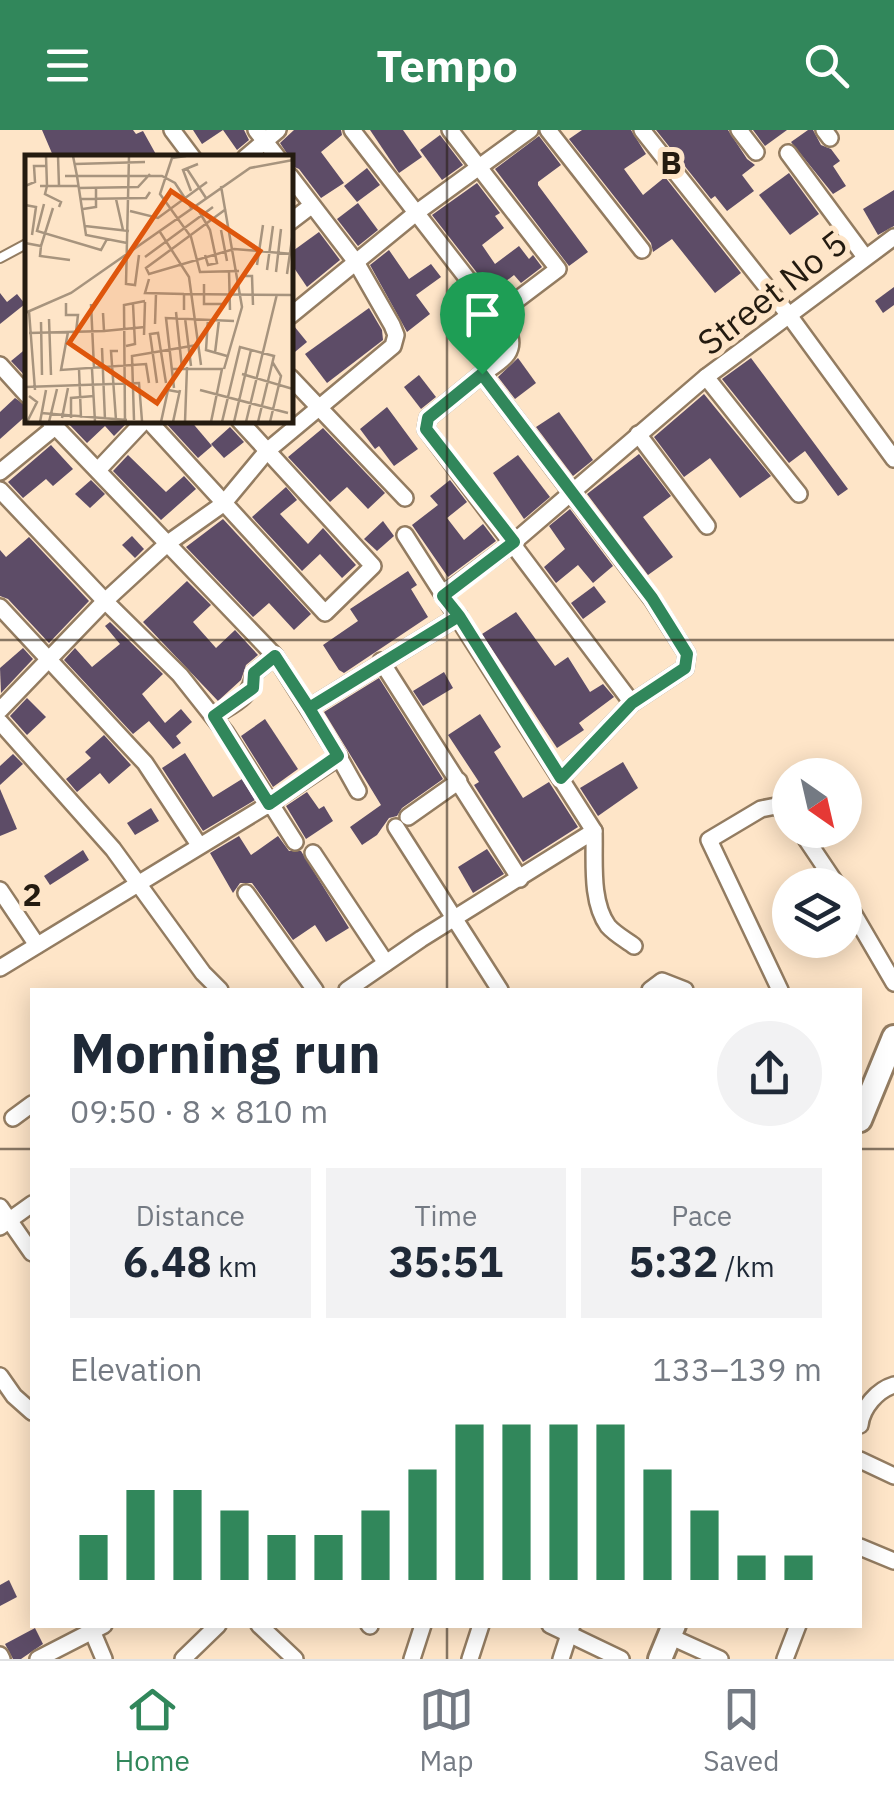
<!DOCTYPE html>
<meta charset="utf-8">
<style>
:root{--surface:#fff;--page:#f2f2f3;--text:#1f2937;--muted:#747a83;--line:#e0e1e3;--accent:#31875b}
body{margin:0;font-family:"IBM Plex Sans",sans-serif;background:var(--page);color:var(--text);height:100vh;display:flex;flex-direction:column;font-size:38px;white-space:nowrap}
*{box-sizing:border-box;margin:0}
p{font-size:32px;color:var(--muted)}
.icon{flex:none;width:55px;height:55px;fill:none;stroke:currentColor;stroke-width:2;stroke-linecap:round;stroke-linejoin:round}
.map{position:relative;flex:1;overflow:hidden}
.sheet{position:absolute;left:30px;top:858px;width:832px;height:640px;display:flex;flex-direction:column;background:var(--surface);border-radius:0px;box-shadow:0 5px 25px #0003}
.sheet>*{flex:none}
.needle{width:65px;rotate:146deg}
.tools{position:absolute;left:772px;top:628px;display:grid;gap:20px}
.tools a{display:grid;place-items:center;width:90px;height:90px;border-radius:50%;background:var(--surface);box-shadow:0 5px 25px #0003;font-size:50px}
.pin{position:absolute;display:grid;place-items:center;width:85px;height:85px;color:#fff;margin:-102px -42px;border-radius:50% 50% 50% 0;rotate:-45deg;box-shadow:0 0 10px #0007}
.pin .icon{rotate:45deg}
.round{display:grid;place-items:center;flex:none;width:105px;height:105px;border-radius:52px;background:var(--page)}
.head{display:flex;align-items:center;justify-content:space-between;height:170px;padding:0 40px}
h1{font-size:55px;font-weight:800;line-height:75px}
.figures{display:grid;grid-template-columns:repeat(3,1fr);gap:15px;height:170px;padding:10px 40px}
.figures div{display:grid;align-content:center;border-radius:0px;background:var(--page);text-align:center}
.figures b{font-size:42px;font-weight:800}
.figures small{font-size:28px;font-weight:400}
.figures p{font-size:28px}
.chart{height:280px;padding:20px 40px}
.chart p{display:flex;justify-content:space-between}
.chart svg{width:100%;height:180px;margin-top:10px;stroke:var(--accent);stroke-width:6}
header{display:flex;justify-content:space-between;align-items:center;height:130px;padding:0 40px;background:var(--accent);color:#fff;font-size:45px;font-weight:800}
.tab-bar{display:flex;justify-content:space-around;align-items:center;height:140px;border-top:2px solid var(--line);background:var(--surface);font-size:28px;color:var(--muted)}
.tab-bar a{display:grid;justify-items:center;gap:5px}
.tab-bar .selected{color:var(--accent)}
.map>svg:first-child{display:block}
.building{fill:#5d4c67}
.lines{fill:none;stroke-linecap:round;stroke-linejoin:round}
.lane-casing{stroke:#937c61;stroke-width:12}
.street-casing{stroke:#937c61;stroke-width:20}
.secondary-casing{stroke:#937c61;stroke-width:28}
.lane{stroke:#fff;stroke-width:8}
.street{stroke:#fff;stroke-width:15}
.secondary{stroke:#fff;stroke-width:22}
.route-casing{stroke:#fff;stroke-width:20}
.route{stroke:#31875b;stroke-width:12}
.grid{fill:none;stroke:#241b10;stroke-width:2.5;stroke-opacity:0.55}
.labels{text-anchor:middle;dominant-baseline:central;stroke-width:10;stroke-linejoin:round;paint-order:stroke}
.street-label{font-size:35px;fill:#241b10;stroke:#fee5c8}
.inset-road{fill:none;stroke:#a7947e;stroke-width:2.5}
.view{fill:#de560c;fill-opacity:0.15;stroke:#de560c;stroke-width:5}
.inset-edge{fill:none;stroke:#241b10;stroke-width:5}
.grid-label{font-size:32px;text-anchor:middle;font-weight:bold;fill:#241b10;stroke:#fee5c8;stroke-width:10;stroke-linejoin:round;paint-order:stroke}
</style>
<header><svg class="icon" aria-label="menu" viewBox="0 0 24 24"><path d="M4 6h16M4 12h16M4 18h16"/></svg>Tempo<svg class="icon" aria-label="search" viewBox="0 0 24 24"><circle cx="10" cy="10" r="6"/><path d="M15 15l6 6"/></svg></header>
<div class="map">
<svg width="894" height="1529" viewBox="0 0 894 1529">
<rect width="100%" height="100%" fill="#fee5c8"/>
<g class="building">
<polygon points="42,0 133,0 136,4 143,1 158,28 54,28"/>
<polygon points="193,0 244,0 249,10 237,20 223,0 202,14"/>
<polygon points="294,0 341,0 342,5 321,22 344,53 321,68 299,39 290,35 290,28 280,13"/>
<polygon points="370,0 403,0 422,27 399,43"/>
<polygon points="582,0 631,0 646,24 624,39 643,65 665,47 741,143 715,163 672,109 653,122 651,113 569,9"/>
<polygon points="656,0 728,0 747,29 755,35 742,45 754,61 727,81 715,66 711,69"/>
<polygon points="753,0 787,0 765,16"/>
<polygon points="808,0 813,0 821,15 831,19 840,31 833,36 846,56 833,64 791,12"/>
<polygon points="440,5 463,35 442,50 420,20"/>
<polygon points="539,6 561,35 538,52 538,55 588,122 569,136 495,39"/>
<polygon points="367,38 380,55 357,72 344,56"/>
<polygon points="789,43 819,84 790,105 759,65"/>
<polygon points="477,53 500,83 495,86 504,98 482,115 495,134 519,116 529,129 533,125 542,137 521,153 514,145 492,162 432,85"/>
<polygon points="894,60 894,96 878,105 863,79"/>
<polygon points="358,73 378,100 358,116 337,89"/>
<polygon points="319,102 340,130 307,157 290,132 290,123"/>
<polygon points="389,120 409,149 431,134 441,147 416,165 430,184 407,202 370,135"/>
<polygon points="894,157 894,175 883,183 875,171"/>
<polygon points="0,163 7,172 17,164 25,174 0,194"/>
<polygon points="369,178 382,200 383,210 327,253 305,224"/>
<polygon points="294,196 307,212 290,226 290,197"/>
<polygon points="28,217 28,249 11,231"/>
<polygon points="518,228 536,253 515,269 498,247"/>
<polygon points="751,228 848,359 838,366 805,321 789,333 722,249"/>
<polygon points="419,245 436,267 421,279 404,257"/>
<polygon points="704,264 771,346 740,368 710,328 684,347 654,307"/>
<polygon points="15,268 28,277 28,284 0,309 0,282"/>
<polygon points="387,277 418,319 394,336 379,316 375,319 360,299"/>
<polygon points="559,282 593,330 573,346 536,297"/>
<polygon points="65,290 130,290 114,306 105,296 87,313"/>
<polygon points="163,290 190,290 212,316 198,328"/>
<polygon points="230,297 244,312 224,328 211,314"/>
<polygon points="323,298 385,363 368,379 347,357 330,372 288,327"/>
<polygon points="51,315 73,339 53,356 46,349 23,368 8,352"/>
<polygon points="639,324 671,366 643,387 673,427 648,445 587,364"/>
<polygon points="128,325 166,362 184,346 196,359 161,390 113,341"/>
<polygon points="518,325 550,367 524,389 493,343"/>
<polygon points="91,350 105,364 90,378 75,364"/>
<polygon points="450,350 467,372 447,388 464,410 483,394 496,411 448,447 412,395 438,375 430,366"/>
<polygon points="286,357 297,370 280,384 308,414 323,398 356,435 342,448 320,424 302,441 252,387"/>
<polygon points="570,379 613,436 593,453 578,435 556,453 544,437 565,419 549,396"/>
<polygon points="223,389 311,484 294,500 269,473 253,487 186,417"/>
<polygon points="383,391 394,406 377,421 364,409"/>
<polygon points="132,406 144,419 135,428 122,415"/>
<polygon points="29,407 89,471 49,513 8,469 0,466 0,420 6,427"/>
<polygon points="408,441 417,455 411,459 428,487 344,543 339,540 323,515 358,491 350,479"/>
<polygon points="187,451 211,475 193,492 216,518 235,500 258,525 246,535 241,550 218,571 143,492"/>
<polygon points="594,456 606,472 583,489 571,473"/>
<polygon points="516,482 555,536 568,527 590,562 603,554 614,567 579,593 584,600 557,618 482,504"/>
<polygon points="110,492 163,544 142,564 165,593 181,579 192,592 176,606 181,613 173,619 149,591 133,604 64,530 75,518 92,537 120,514 105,496"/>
<polygon points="23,518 33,529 1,563 0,538"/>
<polygon points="444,542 453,558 423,576 413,561"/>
<polygon points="379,548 443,649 402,678 397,686 389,688 377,705 362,715 350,697 381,675 324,582"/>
<polygon points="27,568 46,587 27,605 10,586"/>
<polygon points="480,584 501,617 494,622 523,668 549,652 578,697 523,732 474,655 479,652 448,605"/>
<polygon points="265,589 298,639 273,657 241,606"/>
<polygon points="104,605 131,635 109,654 100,643 77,662 66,649 91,628 85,622"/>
<polygon points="185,623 213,667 242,649 255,670 203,701 162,638"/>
<polygon points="13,624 23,634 0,655 0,636"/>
<polygon points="623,632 638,658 598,686 580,658"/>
<polygon points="0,659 17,699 0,706"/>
<polygon points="307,662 319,679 324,676 333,691 306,709 286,676"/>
<polygon points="151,678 159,691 135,705 127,693"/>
<polygon points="239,706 251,725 278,706 289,721 301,721 349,798 326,812 315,795 293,810 252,753 240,753 233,763 210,723"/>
<polygon points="487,719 504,744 473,763 458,737"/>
<polygon points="83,720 89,730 50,755 44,746"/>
<polygon points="9,1450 17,1467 0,1476 0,1455"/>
<polygon points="35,1498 43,1514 21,1529 13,1529 5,1514"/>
</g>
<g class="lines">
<defs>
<polyline id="lane" points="0,128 28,113"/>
<g id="street">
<polyline points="172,0 193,28"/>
<polyline points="256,0 278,28"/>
<path d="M352 0 508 201C518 224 499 232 482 244L652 469 687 524 685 538 632 573 561 648"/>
<polyline points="450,0 558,139 513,173"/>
<polyline points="548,0 642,120"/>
<polyline points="642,0 788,184 894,329"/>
<polyline points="739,0 756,22"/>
<polyline points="824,0 830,8"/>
<polyline points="788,23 865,127"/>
<polyline points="245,28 278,0"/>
<polyline points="290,92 311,76"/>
<polyline points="290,186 416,83 530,0"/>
<polyline points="0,235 28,266"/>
<polyline points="482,244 428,288 426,299 632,573"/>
<polyline points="290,247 405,368"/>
<polyline points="148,290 325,483 373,436 239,290"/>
<polyline points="638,304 707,396"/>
<polyline points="98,340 145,290"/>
<polyline points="0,342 55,297"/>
<polyline points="0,360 105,471 180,545 226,603 295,712"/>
<polyline points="799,364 706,247 894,107"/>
<polyline points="405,405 594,701"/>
<polyline points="443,465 514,412 706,247"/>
<polyline points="0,477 145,633 199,715"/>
<polyline points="381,531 520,749"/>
<polyline points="309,578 459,486"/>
<polyline points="0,580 105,471 168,413 223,374 267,321 393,216 396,205 392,195 356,132 290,46"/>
<path d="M214 586C235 573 251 568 254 543L275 526"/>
<polyline points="0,592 113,719 203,843 220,860"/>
<polyline points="339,627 358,661"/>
<polyline points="408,687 459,651"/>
<polyline points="396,697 500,860"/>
<polyline points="800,700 837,755"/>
<polyline points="313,723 386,833"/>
<polyline points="0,760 37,815"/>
<polyline points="246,763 315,860"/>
<polyline points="845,769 894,853"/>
<polyline points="0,838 269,674 339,627 275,526 49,290"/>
<path d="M347 860 421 809 594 701C595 730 590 771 608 796 615 804 626 810 634 816"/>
<polyline points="650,860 662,851 685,860"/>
<polyline points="780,860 709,710 761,679 776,676 790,686"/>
<polyline points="13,988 32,974"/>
<polyline points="0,1077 32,1123"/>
<polyline points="0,1097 32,1074"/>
<polyline points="0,1246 14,1266 32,1282"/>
<path d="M860 1295C862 1278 877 1260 894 1255"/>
<polyline points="860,1330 894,1346"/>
<polyline points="860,1417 894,1431"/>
<polyline points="259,1495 295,1529"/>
<polyline points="369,1495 370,1496"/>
<polyline points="550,1495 621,1529"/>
<polyline points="93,1503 104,1529"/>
<polyline points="669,1506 720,1529"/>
<polyline points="0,1525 2,1529"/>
<polyline points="38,1529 104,1495"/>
<polyline points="183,1529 218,1495"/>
<polyline points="412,1529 423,1495"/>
<polyline points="470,1529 481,1495"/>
<polyline points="561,1529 572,1495"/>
<polyline points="785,1529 798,1495"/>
</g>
<g id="secondary">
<polyline points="860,990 894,907"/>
<polyline points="660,1529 674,1495"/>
</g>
</defs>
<use href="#lane" class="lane-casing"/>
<use href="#street" class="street-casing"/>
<use href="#secondary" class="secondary-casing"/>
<use href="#lane" class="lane"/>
<use href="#street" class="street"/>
<use href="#secondary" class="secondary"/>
</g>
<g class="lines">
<defs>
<polyline id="route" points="482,244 428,288 426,299 514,412 443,466 459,486 309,578 338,626 269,674 214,586 253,558 254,543 275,526 309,578 459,486 561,648 632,573 685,538 687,524 652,468 482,244"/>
</defs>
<use href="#route" class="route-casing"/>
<use href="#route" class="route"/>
</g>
<path class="grid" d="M447 0V860M0 510H894M0 1019H32M860 1019H894M447 1495V1529"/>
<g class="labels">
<g class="street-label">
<text transform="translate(772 162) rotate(-38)">Street No 5</text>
</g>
</g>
<g transform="translate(25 25)">
<rect width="268" height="268" fill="#fee5c8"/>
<path class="inset-road" d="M21 1 22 31H54M33 1 34 31M48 1 52 21H137L150 28 167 54M104 1 101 129 110 130 114 100M161 1 147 3 135 39 166 82 175 117 214 116M50 9 120 7M162 14 181 43M40 21H52L61 80 102 88M0 31 10 27 9 11H22M15 31H22L20 39 36 47 34 52M196 31 217 152 199 214M54 33 113 32 125 19M166 36 158 15 173 9M55 44 121 43 125 37M91 44 98 75M19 49 12 76 76 95 82 84M0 50 11 52 7 80M171 51 185 75 192 108 183 110 180 100M58 54 71 52V33M201 54 121 113 124 119 209 94 268 99M105 56 133 63 182 27M60 71 104 76M196 75 202 106M135 77 164 122 176 210M0 88 16 91 28 53M16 91 15 101 45 105M120 102 188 52M232 110 238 70M242 115 248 71M204 116 205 155M251 117 256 74M262 119 268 77M216 121H227L228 150M124 124 120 138 159 139M179 129V149H197M41 148V160H53L51 177M66 149 69 213M159 155V139L268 140M4 156 10 235M151 157 157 213M0 158 46 138 225 13 268 5M160 163 166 211M24 164 26 220M183 164 181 195 202 201M16 167 17 220M130 169 131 139M79 176 120 172M43 177 36 215 121 209 124 228M4 178 79 176 78 158M119 180 120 147M101 191 110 189 108 149M77 193 80 265M190 198 194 165M54 214 56 263M67 214 70 267M147 214H197L186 267M217 219 268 234M132 228 125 179 133 178 141 228M0 232 114 228 117 266M149 233 141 163 209 166M175 235 263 258M16 258 102 265M37 263 43 233M46 263V243L69 241M91 265 86 196H93M109 265 107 201 172 190M2 267 12 247 4 241M15 267 21 235M24 267 32 234M100 267 99 150 120 146M136 267 143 235 154 237M148 267 155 235M160 267 162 212M197 267 215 192 249 201 233 267M209 267 226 195M221 267 252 139M245 267 256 221 248 208"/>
<path class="view" d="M146 36 235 96 132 248 44 188Z"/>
<rect width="268" height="268" class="inset-edge"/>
</g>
<g class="grid-label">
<text x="671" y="44">B</text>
<text x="32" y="776">2</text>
</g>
</svg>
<div class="tools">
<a><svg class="needle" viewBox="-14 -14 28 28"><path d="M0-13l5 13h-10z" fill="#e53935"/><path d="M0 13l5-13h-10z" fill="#747a83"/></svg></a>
<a><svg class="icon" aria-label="layers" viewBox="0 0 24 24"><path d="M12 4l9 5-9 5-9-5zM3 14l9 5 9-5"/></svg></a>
</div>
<div class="pin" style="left:482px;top:244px;background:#1e9e55"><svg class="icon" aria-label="arrive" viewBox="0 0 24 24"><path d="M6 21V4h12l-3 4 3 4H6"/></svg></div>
<section class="sheet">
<div class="head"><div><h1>Morning run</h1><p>09:50 · 8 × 810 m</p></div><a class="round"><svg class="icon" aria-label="share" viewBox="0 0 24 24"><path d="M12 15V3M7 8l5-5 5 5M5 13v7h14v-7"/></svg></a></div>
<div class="figures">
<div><p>Distance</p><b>6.48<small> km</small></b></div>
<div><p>Time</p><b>35:51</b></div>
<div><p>Pace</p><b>5:32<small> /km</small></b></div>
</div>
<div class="chart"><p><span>Elevation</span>133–139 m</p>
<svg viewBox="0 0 160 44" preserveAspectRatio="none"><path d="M5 44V33M15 44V22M25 44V22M35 44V27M45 44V33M55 44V33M65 44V27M75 44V17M85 44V6M95 44V6M105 44V6M115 44V6M125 44V17M135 44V27M145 44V38M155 44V38"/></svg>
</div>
</section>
</div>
<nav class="tab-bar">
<a class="selected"><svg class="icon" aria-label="home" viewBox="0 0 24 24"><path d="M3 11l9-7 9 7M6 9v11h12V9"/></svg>Home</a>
<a><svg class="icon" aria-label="map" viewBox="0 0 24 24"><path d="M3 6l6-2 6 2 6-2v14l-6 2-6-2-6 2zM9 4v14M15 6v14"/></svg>Map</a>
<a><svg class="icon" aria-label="saved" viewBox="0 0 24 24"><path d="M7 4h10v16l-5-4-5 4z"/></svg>Saved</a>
</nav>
